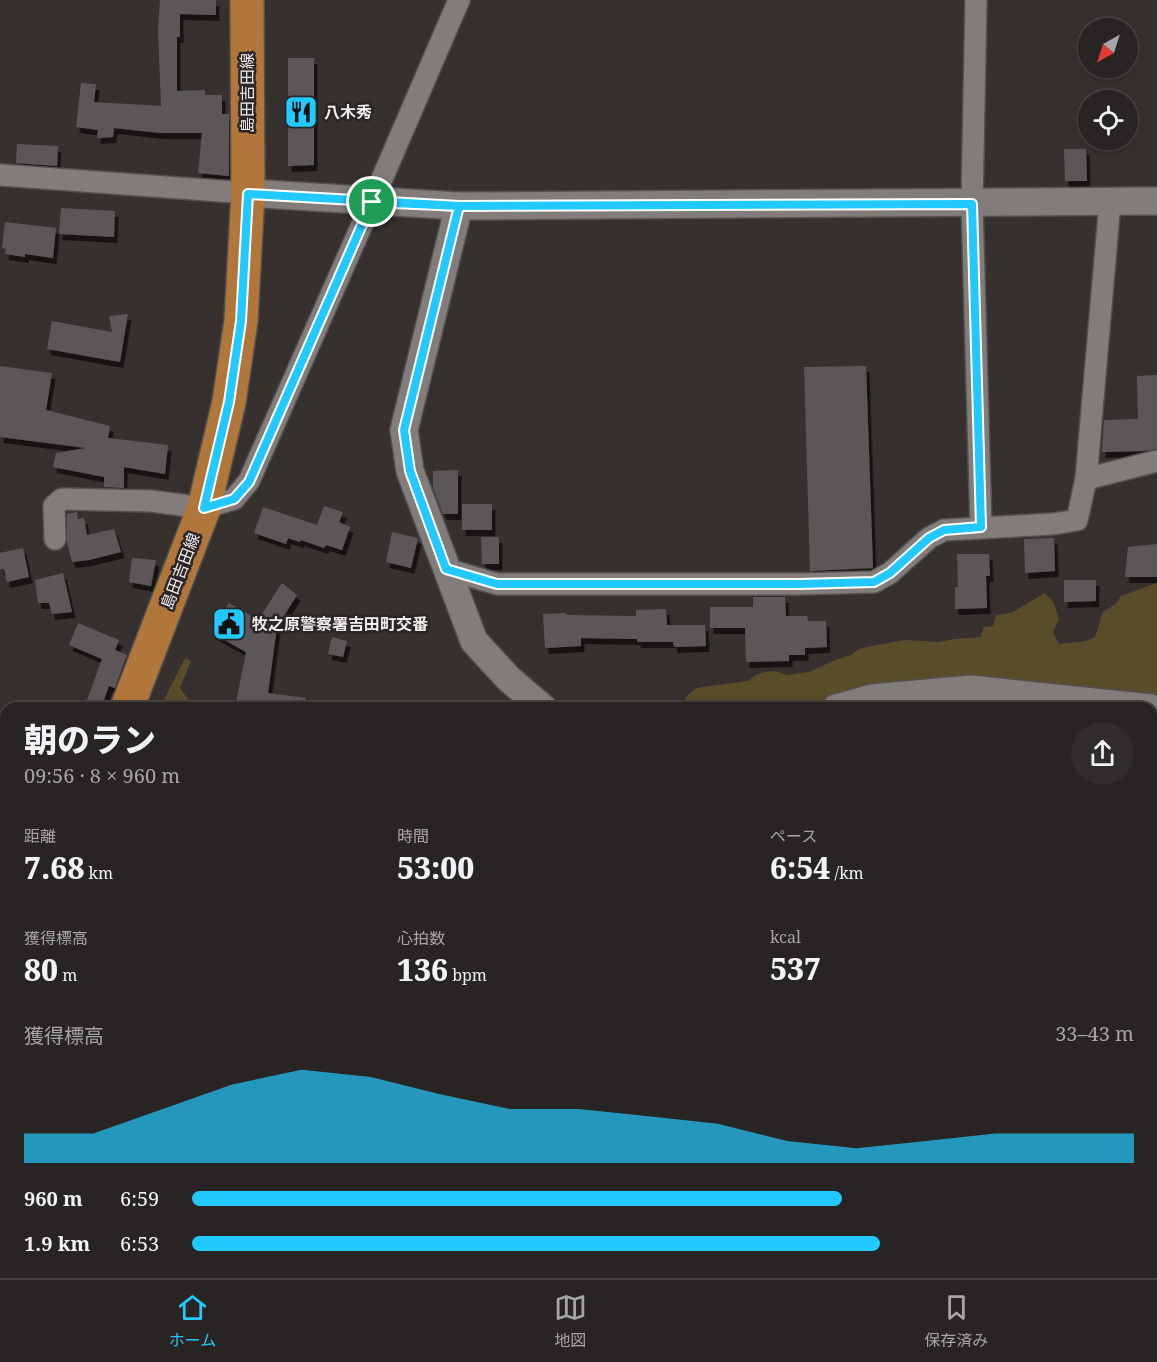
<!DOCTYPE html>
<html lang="ja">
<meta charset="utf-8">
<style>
:root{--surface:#282423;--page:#302c2b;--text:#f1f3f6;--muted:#a5a4a6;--line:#444141;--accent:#22c9fe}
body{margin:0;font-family:"Noto Serif","Noto Sans JP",serif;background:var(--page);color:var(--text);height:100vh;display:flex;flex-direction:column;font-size:22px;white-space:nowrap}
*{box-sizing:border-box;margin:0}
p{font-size:20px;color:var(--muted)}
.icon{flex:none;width:33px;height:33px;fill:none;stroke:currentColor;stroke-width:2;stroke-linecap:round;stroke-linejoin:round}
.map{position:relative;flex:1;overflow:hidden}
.sheet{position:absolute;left:0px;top:702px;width:1158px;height:576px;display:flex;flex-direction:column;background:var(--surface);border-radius:18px 18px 0 0;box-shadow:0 3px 9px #0003,0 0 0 2px var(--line)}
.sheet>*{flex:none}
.needle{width:39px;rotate:219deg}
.buttons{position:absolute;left:1078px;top:18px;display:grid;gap:12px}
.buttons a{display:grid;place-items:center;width:60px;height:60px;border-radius:50%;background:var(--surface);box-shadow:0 3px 9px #0003,0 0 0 2px var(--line);font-size:30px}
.pin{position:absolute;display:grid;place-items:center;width:51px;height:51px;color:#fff;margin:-26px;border:3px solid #fff;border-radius:50%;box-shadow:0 2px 6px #0007}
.round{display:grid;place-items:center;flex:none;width:63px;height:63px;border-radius:32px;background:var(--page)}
.overview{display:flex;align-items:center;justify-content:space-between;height:102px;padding:0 24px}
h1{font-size:33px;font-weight:800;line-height:45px}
.figures{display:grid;grid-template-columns:repeat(3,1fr);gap:9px;height:102px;padding:6px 24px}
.figures div{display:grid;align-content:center}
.figures b{font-size:30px;font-weight:800}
.figures small{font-size:16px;font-weight:400}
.figures p{font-size:16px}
.chart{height:168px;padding:12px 24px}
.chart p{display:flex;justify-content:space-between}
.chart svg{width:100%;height:108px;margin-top:6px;fill:var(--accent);opacity:.7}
ul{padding:0 24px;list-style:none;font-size:20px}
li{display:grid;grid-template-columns:96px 72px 1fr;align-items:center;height:45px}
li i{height:15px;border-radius:8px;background:var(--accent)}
.tabs{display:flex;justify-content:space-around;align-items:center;height:84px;border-top:2px solid var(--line);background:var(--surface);font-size:16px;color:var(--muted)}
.tabs a{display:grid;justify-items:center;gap:3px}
.tabs .selected{color:var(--accent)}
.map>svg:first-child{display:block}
.green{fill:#594d29}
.water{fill:#2a0e2f}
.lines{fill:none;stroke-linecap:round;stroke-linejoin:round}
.stream{stroke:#2a0e2f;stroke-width:6}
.building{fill:#5d5759;filter:url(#shadow)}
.minor-casing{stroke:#545050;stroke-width:24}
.tertiary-casing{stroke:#545050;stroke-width:30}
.primary-casing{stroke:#545050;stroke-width:36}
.minor{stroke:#827c7b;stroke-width:21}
.tertiary{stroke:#827c7b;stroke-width:27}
.primary{stroke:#b0763a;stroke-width:33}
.route-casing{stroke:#fff;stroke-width:12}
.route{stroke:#22c9fe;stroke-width:8}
.labels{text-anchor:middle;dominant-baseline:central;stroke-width:5;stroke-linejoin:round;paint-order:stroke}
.street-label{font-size:16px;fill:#f2eeee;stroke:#2b2626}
.poi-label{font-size:16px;font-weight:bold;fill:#f2eeee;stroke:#2b2626;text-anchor:start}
</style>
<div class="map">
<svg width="1157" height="1278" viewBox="0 0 1157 1278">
<defs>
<filter id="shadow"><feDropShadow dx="3.5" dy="6" stdDeviation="0" flood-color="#0009"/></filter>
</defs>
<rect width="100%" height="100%" fill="#36302f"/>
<g class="green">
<polygon points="1157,583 1157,700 1075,697 851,708 681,708 687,696 696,688 748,681 756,675 765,672 775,671 787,675 809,672 835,660 851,655 859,649 872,646 904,640 939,642 954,639 980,637 984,627 993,626 996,615 1011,613 1045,593 1054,603 1059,619 1053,632 1059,644 1086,641 1095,637 1103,612 1116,604 1121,596"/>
<polygon points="185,658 191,661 180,688 190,702 189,708 160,708"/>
<polygon points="1152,744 1157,744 1157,877 1152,875"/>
<polygon points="0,767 6,772 6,894 0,889"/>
<polygon points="1152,934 1157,936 1157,1278 976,1278 979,1272 1152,1272"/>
<polygon points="705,1272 805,1272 818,1278 713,1278"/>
</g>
<g class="water">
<polygon points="0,797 6,802 6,863 0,858"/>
<polygon points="333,1272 377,1272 379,1278 336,1278"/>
</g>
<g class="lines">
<polyline class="stream" points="692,1272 702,1278"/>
</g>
<g class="building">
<polygon points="160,0 216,0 216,15 180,14 180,37 177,37 177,91 205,90 205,95 222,95 222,114 229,114 229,176 198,173 202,133 160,133 114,128 113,137 97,138 98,130 76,127 81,83 96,84 94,102 161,106 158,31"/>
<polygon points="288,58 314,58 314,165 288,166"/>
<polygon points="17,144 58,146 57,166 16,163"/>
<polygon points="1064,149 1086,149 1087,181 1065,181"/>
<polygon points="61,208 115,211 114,237 59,234"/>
<polygon points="5,222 56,228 53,258 25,254 25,257 5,254 6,249 2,248"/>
<polygon points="128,314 120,362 47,349 52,321 112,332 109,316"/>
<polygon points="0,366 52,373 46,410 110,426 108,438 168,445 165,474 124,467 124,488 104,487 104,477 53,467 56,453 86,448 0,437"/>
<polygon points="866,366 873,568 810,571 804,367"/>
<polygon points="1157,375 1157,449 1144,451 1102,452 1104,420 1138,419 1137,376"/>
<polygon points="458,470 458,514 443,514 433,488 433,471"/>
<rect x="462" y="504" width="30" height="26"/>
<polygon points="324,506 343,512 339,522 350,527 342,550 326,545 324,548 301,540 300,542 288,538 286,544 254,533 263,507 317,525"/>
<polygon points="77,512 78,519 84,518 87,535 114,529 121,552 89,560 72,562 67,542 67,514"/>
<polygon points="392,532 418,538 411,568 386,562"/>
<polygon points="481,537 499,537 499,564 482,564"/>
<polygon points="1054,538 1055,571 1025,573 1024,539"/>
<polygon points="1157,544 1157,577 1125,577 1128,547"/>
<polygon points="23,548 29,577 7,582 4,569 0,569 0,553"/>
<polygon points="957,554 989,554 990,576 986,576 987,608 955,609 955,587 958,587"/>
<polygon points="132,558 156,560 151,586 129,582"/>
<polygon points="63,573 72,612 52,614 49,603 38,603 35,580"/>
<polygon points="1064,580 1096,580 1096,601 1064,602"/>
<polygon points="282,583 297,595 277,627 268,693 306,698 305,708 235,708 246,652 212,633 229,603 258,620"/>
<polygon points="753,597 785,597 786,616 807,616 808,621 826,621 827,647 805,648 805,655 789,655 789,661 746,662 745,628 710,628 710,607 753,607"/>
<polygon points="666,609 667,625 705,625 706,646 674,647 673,642 637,642 637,639 581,638 581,646 545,648 543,614 566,613 566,615 636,616 636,610"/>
<polygon points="78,623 119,640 115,650 127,655 115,688 109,686 101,708 84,708 102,659 69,645"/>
<polygon points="332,637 347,641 343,657 328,654"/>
</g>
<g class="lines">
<defs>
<g id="minor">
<polyline points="976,0 972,204 981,527"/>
<polyline points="0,175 248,193"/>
<polyline points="1086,479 1110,202"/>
<polyline points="55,539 54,506 62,499 151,501 204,508 234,499 249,481 372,202 459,0"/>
<polyline points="446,569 497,584 800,584 874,582 890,573 929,538 944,530 1053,524 1077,520 1086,479 1157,461"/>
<polyline points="0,752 6,757"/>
<polyline points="0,896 6,901"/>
<polyline points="259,1272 262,1278"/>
<polyline points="303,1272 306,1278"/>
<polyline points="418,1272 420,1278"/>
<polyline points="661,1272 671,1278"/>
<polyline points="98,1278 101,1272"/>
<polyline points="590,1278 590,1272"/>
</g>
<g id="tertiary">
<polyline points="248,193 459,206 1157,201"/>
<polyline points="459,206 404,430 410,471 474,641 509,679 543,708"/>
<polyline points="836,708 872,698 971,689 1151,708"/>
</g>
<g id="primary">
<polyline points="127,708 204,508 229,402 241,321 248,193 247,0"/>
<polyline points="0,1028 6,1013"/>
</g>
</defs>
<use href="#minor" class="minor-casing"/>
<use href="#tertiary" class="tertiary-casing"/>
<use href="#primary" class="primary-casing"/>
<use href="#minor" class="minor"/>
<use href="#tertiary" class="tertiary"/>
<use href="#primary" class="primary"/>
</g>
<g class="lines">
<defs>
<polyline id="route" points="372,202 249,482 234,499 204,508 229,402 241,321 248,194 459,206 404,430 410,471 446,569 497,584 800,584 874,582 890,573 929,538 944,530 981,527 972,204 459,206 372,202"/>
</defs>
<use href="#route" class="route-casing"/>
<use href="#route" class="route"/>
</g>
<defs>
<symbol id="restaurant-square" viewBox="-11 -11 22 22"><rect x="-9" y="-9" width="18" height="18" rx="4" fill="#22c9fe" stroke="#2b2626"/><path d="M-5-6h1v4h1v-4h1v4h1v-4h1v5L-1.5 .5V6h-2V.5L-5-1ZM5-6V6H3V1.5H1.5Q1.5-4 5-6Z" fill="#111"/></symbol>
<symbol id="civic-square" viewBox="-11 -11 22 22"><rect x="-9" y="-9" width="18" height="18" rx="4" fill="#22c9fe" stroke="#2b2626"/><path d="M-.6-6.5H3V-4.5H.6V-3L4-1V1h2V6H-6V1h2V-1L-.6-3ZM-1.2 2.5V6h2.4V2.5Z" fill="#111"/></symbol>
</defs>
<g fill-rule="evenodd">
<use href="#restaurant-square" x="282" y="93" width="38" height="38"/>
<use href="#civic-square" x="210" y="605" width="38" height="38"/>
</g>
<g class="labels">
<g class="street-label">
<text transform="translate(247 93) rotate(-90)">島田吉田線</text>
<text transform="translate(180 571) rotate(-69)">島田吉田線</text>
</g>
<g class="poi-label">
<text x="324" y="112">八木秀</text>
<text x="252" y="624">牧之原警察署吉田町交番</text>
</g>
</g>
</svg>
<div class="buttons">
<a><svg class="needle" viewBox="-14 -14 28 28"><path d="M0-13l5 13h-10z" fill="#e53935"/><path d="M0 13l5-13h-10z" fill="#a5a4a6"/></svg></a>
<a><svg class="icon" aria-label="locate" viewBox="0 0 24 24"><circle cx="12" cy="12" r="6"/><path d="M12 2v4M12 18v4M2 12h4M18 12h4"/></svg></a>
</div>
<div class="pin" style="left:372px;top:202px;background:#1e9e55"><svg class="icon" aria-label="arrive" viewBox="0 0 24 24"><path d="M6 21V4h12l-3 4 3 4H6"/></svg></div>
<section class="sheet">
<div class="overview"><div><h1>朝のラン</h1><p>09:56 · 8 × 960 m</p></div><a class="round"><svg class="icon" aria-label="share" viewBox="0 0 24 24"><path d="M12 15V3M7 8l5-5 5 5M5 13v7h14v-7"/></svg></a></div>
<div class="figures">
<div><p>距離</p><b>7.68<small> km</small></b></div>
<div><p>時間</p><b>53:00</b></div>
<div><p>ペース</p><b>6:54<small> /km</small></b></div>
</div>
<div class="figures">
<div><p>獲得標高</p><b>80<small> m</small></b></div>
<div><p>心拍数</p><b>136<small> bpm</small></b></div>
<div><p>kcal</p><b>537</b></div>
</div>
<div class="chart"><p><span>獲得標高</span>33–43 m</p>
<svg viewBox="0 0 160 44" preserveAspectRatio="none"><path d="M0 44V32L10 32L20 22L30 12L40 6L50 9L60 16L70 22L80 22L90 25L100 28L110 35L120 38L130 35L140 32L150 32L160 32V44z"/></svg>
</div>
<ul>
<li><b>960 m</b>6:59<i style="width:69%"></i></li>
<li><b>1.9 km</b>6:53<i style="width:73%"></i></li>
</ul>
</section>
</div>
<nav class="tabs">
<a class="selected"><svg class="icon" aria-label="home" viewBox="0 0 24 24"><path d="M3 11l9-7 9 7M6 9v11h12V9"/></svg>ホーム</a>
<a><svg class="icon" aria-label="map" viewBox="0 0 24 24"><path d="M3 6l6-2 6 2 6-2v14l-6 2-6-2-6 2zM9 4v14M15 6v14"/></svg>地図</a>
<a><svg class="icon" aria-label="saved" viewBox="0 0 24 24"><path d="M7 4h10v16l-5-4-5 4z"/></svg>保存済み</a>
</nav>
